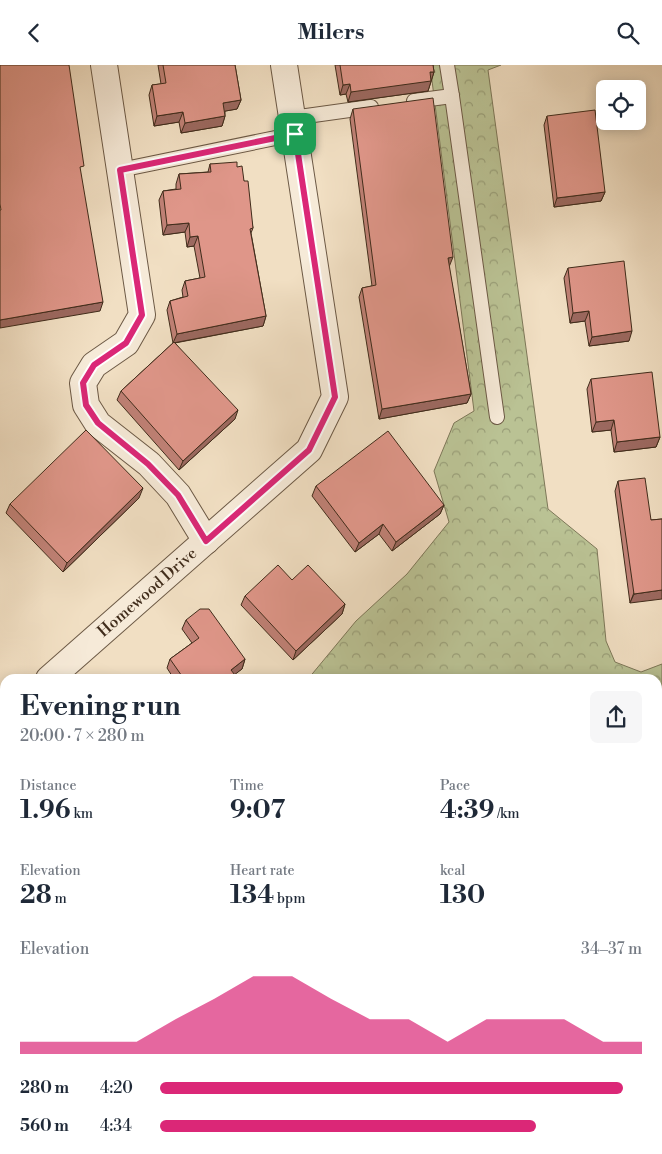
<!DOCTYPE html>
<meta charset="utf-8">
<style>
:root{--surface:#fff;--page:#f6f6f7;--text:#1f2937;--muted:#747a83;--accent:#db2777}
body{margin:0;font-family:"Libre Bodoni",serif;background:var(--page);color:var(--text);height:100vh;display:flex;flex-direction:column;font-size:19px;white-space:nowrap}
*{box-sizing:border-box;margin:0}
p{font-size:16px;color:var(--muted)}
.icon{flex:none;width:28px;height:28px;fill:none;stroke:currentColor;stroke-width:2;stroke-linecap:round;stroke-linejoin:round}
.map{position:relative;flex:1;overflow:hidden}
.side{position:absolute;left:0px;top:609px;width:662px;height:481px;display:flex;flex-direction:column;background:var(--surface);border-radius:15px 15px 0 0;box-shadow:0 2px 12px #0003}
.side>*{flex:none}
.fabs{position:absolute;left:596px;top:15px;display:grid;gap:10px}
.fabs a{display:grid;place-items:center;width:50px;height:50px;border-radius:8px;background:var(--surface);box-shadow:0 2px 12px #0003;font-size:25px}
.pin{position:absolute;display:grid;place-items:center;width:42px;height:42px;color:#fff;margin:-21px;border-radius:10px;box-shadow:0 2px 8px #0006}
.round{display:grid;place-items:center;flex:none;width:52px;height:52px;border-radius:8px;background:var(--page)}
.overview{display:flex;align-items:center;justify-content:space-between;height:85px;padding:0 20px}
h1{font-size:28px;font-weight:800;line-height:38px}
.stats{display:grid;grid-template-columns:repeat(3,1fr);gap:8px;height:85px;padding:5px 20px}
.stats div{display:grid;align-content:center}
.stats b{font-size:25px;font-weight:800}
.stats small{font-size:14px;font-weight:400}
.stats p{font-size:14px}
.chart{height:140px;padding:10px 20px}
.chart p{display:flex;justify-content:space-between}
.chart svg{width:100%;height:90px;margin-top:5px;fill:var(--accent);opacity:.7}
ul{padding:0 20px;list-style:none;font-size:16px}
li{display:grid;grid-template-columns:80px 60px 1fr;align-items:center;height:38px}
li i{height:12px;border-radius:6px;background:var(--accent)}
header{display:flex;justify-content:space-between;align-items:center;height:65px;padding:0 20px;background:var(--surface);font-size:22px;font-weight:800}
.map>svg:first-child{display:block}
.forest{fill:url(#forest-crowns);stroke:#7d7758}
.lines{fill:none;stroke-linecap:round;stroke-linejoin:round}
.stream{stroke:#778277;stroke-width:8}
.lane-casing{stroke:#6c5945;stroke-width:16}
.street-casing{stroke:#6c5945;stroke-width:28}
.secondary-casing{stroke:#402c1b;stroke-width:29}
.lane{stroke:#f6ead8;stroke-width:14}
.street{stroke:#f6ead8;stroke-width:26}
.secondary{stroke:#f6ead8;stroke-width:28}
.wall{fill:#c08176;stroke:#402c1b}
.shaded-wall{fill:#9c6960;stroke:#402c1b}
.building{fill:#df9689;stroke:#402c1b}
.route-casing{stroke:#fff;stroke-width:10}
.route{stroke:#db2777;stroke-width:6}
.labels{text-anchor:middle;dominant-baseline:central;stroke-width:4.5;stroke-linejoin:round;paint-order:stroke}
.street-label{font-size:16px;fill:#402c1b;stroke:#f6ead8}
</style>
<header><svg class="icon" aria-label="back" viewBox="0 0 24 24"><path d="M15 5l-7 7 7 7"/></svg>Milers<svg class="icon" aria-label="search" viewBox="0 0 24 24"><circle cx="10" cy="10" r="6"/><path d="M15 15l6 6"/></svg></header>
<div class="map">
<svg width="662" height="1089" viewBox="0 0 662 1089">
<defs>
<pattern id="forest-crowns" width="20" height="18" patternUnits="userSpaceOnUse" patternTransform="scale(1.25)"><rect width="20" height="18" fill="#bac294"/><path d="M2 6a3 3 0 1 1 6 0M12 15a3 3 0 1 1 6 0" fill="none" stroke="#999e78"/></pattern>
</defs>
<rect width="100%" height="100%" fill="#f1dfc3"/>
<filter id="stains"><feTurbulence type="fractalNoise" baseFrequency=".004" numOctaves="4"/><feColorMatrix values="0 0 0 0 .2 0 0 0 0 .09 0 0 0 0 .02 0 0 0 .5 -.17"/></filter>
<radialGradient id="worn" r=".72"><stop offset=".6" stop-color="#630" stop-opacity="0"/><stop offset="1" stop-color="#630" stop-opacity=".3"/></radialGradient>
<g class="forest">
<polygon points="430,0 501,0 488,5 548,444 597,484 606,576 615,597 641,607 662,599 662,762 658,762 658,614 308,614 356,556 407,509 449,457 434,406 454,358 474,346"/>
<polygon points="183,1085 219,1085 205,1089 184,1089"/>
<polygon points="222,1085 394,1085 395,1089 223,1089"/>
</g>
<g class="lines">
<polyline class="stream" points="658,742 662,741"/>
<defs>
<g id="lane">
<polyline points="452,31 497,352"/>
<polyline points="414,36 452,31 447,0"/>
<polyline points="292,53 371,42"/>
<polyline points="120,105 295,69"/>
</g>
<g id="street">
<polyline points="104,0 142,250 126,278 94,300 83,318 86,340 98,359 149,399 178,430 206,476"/>
<path id="s1" d="M49 614 309 385 335 332 284 0"/>
<polyline points="0,657 5,653"/>
<polyline points="0,991 5,990"/>
</g>
<g id="secondary">
<polyline points="0,717 5,749"/>
<polyline points="57,1085 57,1089"/>
</g>
</defs>
<use href="#lane" class="lane-casing"/>
<use href="#street" class="street-casing"/>
<use href="#secondary" class="secondary-casing"/>
<use href="#lane" class="lane"/>
<use href="#street" class="street"/>
<use href="#secondary" class="secondary"/>
</g>
<g class="wall">
<polygon points="158,0 235,0 241,35 237,44 225,46 225,51 222,61 181,68 179,57 154,61 149,30 152,20 161,19"/>
<polygon points="335,0 433,0 434,7 428,26 348,37 346,29 340,30"/>
<polygon points="353,44 449,202 471,329 467,338 379,354 359,232 362,223 372,221 350,54"/>
<polygon points="547,51 605,127 601,136 554,142 544,60"/>
<polygon points="210,99 237,102 244,116 253,163 251,168 266,251 263,261 175,278 235,354 179,405 117,335 121,326 173,278 167,245 170,236 183,232 182,225 185,216 200,213 194,181 187,182 185,167 163,170 159,135 163,126 176,124 176,119 179,109 208,107"/>
<polygon points="568,203 629,276 589,281 585,256 570,258 564,213"/>
<polygon points="591,314 660,372 656,382 614,387 611,365 592,367 587,324"/>
<polygon points="618,416 651,455 662,454 630,538 615,426"/>
<polygon points="316,421 444,440 440,449 392,486 379,469 355,487 312,431"/>
<polygon points="139,433 63,507 6,448 10,439"/>
<polygon points="292,515 345,539 342,549 293,595 241,540 245,531"/>
<polygon points="186,555 245,594 242,604 234,609 238,614 174,614 167,603 170,594 192,578 182,564"/>
<polygon points="661,770 662,770 662,812 658,780"/>
</g>
<g class="shaded-wall">
<polygon points="430,7 434,7 428,26 348,37 351,27"/>
<polygon points="350,19 346,29 340,30 343,20"/>
<polygon points="241,35 237,44 220,47 223,38"/>
<polygon points="183,47 179,57 154,61 157,51"/>
<polygon points="225,51 222,61 181,68 185,58"/>
<polygon points="605,127 601,136 554,142 557,133"/>
<polygon points="189,158 185,167 163,170 167,160"/>
<polygon points="198,171 194,181 187,182 190,172"/>
<polygon points="453,192 449,202 448,193"/>
<polygon points="103,237 100,246 0,263 0,255"/>
<polygon points="589,246 585,256 570,258 573,248"/>
<polygon points="266,251 263,261 173,278 177,269"/>
<polygon points="632,266 629,276 589,281 592,272"/>
<polygon points="471,329 467,338 379,354 382,344"/>
<polygon points="238,345 235,354 179,405 183,396"/>
<polygon points="614,355 611,365 592,367 596,357"/>
<polygon points="660,372 656,382 614,387 617,377"/>
<polygon points="143,423 139,433 63,507 67,498"/>
<polygon points="444,440 440,449 392,486 396,477"/>
<polygon points="383,459 379,469 355,487 359,478"/>
<polygon points="662,525 662,534 630,538 634,529"/>
<polygon points="345,539 342,549 293,595 296,586"/>
<polygon points="245,594 242,604 229,614 231,605"/>
</g>
<g class="building">
<polygon points="0,0 69,0 84,101 80,102 103,237 0,255 0,145 1,145 0,139"/>
<polygon points="163,0 235,0 241,35 223,38 225,51 185,58 183,47 157,51 152,20 166,18"/>
<polygon points="340,0 433,0 434,7 430,7 431,16 351,27 350,19 343,20"/>
<polygon points="433,33 453,192 448,193 471,329 382,344 362,223 376,220 353,44"/>
<polygon points="595,45 605,127 557,133 547,51"/>
<polygon points="237,97 237,102 242,101 244,116 248,116 253,163 250,164 266,251 177,269 170,236 188,231 185,216 205,212 198,171 190,172 189,158 167,160 163,126 181,124 179,109 211,107 210,99"/>
<polygon points="624,196 632,266 592,272 589,246 573,248 568,203"/>
<polygon points="174,277 238,345 183,396 121,326"/>
<polygon points="652,307 660,372 617,377 614,355 596,357 591,314"/>
<polygon points="86,365 143,423 67,498 10,439"/>
<polygon points="388,366 444,440 396,477 383,459 359,478 316,421"/>
<polygon points="645,413 651,455 662,454 662,525 634,529 618,416"/>
<polygon points="278,500 292,515 308,500 345,539 296,586 245,531"/>
<polygon points="200,544 209,544 245,594 231,605 238,614 184,614 170,594 199,573 186,555"/>
</g>
<g class="lines">
<defs>
<polygon id="route" points="295,69 335,332 309,385 206,476 178,430 148,399 98,358 86,340 83,318 94,300 126,278 142,250 120,105"/>
</defs>
<use href="#route" class="route-casing"/>
<use href="#route" class="route"/>
</g>
<g class="labels">
<g class="street-label">
<text stroke="none"><textPath href="#s1" startOffset="131">Homewood Drive</textPath></text>
</g>
</g>
<rect width="100%" height="100%" filter="url(#stains)"/>
<rect width="100%" height="100%" fill="url(#worn)"/>
</svg>
<div class="fabs">
<a><svg class="icon" aria-label="locate" viewBox="0 0 24 24"><circle cx="12" cy="12" r="6"/><path d="M12 2v4M12 18v4M2 12h4M18 12h4"/></svg></a>
</div>
<div class="pin" style="left:295px;top:69px;background:#1e9e55"><svg class="icon" aria-label="arrive" viewBox="0 0 24 24"><path d="M6 21V4h12l-3 4 3 4H6"/></svg></div>
<section class="side">
<div class="overview"><div><h1>Evening run</h1><p>20:00 · 7 × 280 m</p></div><a class="round"><svg class="icon" aria-label="share" viewBox="0 0 24 24"><path d="M12 15V3M7 8l5-5 5 5M5 13v7h14v-7"/></svg></a></div>
<div class="stats">
<div><p>Distance</p><b>1.96<small> km</small></b></div>
<div><p>Time</p><b>9:07</b></div>
<div><p>Pace</p><b>4:39<small> /km</small></b></div>
</div>
<div class="stats">
<div><p>Elevation</p><b>28<small> m</small></b></div>
<div><p>Heart rate</p><b>134<small> bpm</small></b></div>
<div><p>kcal</p><b>130</b></div>
</div>
<div class="chart"><p><span>Elevation</span>34–37 m</p>
<svg viewBox="0 0 160 44" preserveAspectRatio="none"><path d="M0 44V38L10 38L20 38L30 38L40 27L50 17L60 6L70 6L80 17L90 27L100 27L110 38L120 27L130 27L140 27L150 38L160 38V44z"/></svg>
</div>
<ul>
<li><b>280 m</b>4:20<i style="width:96%"></i></li>
<li><b>560 m</b>4:34<i style="width:78%"></i></li>
</ul>
</section>
</div>
